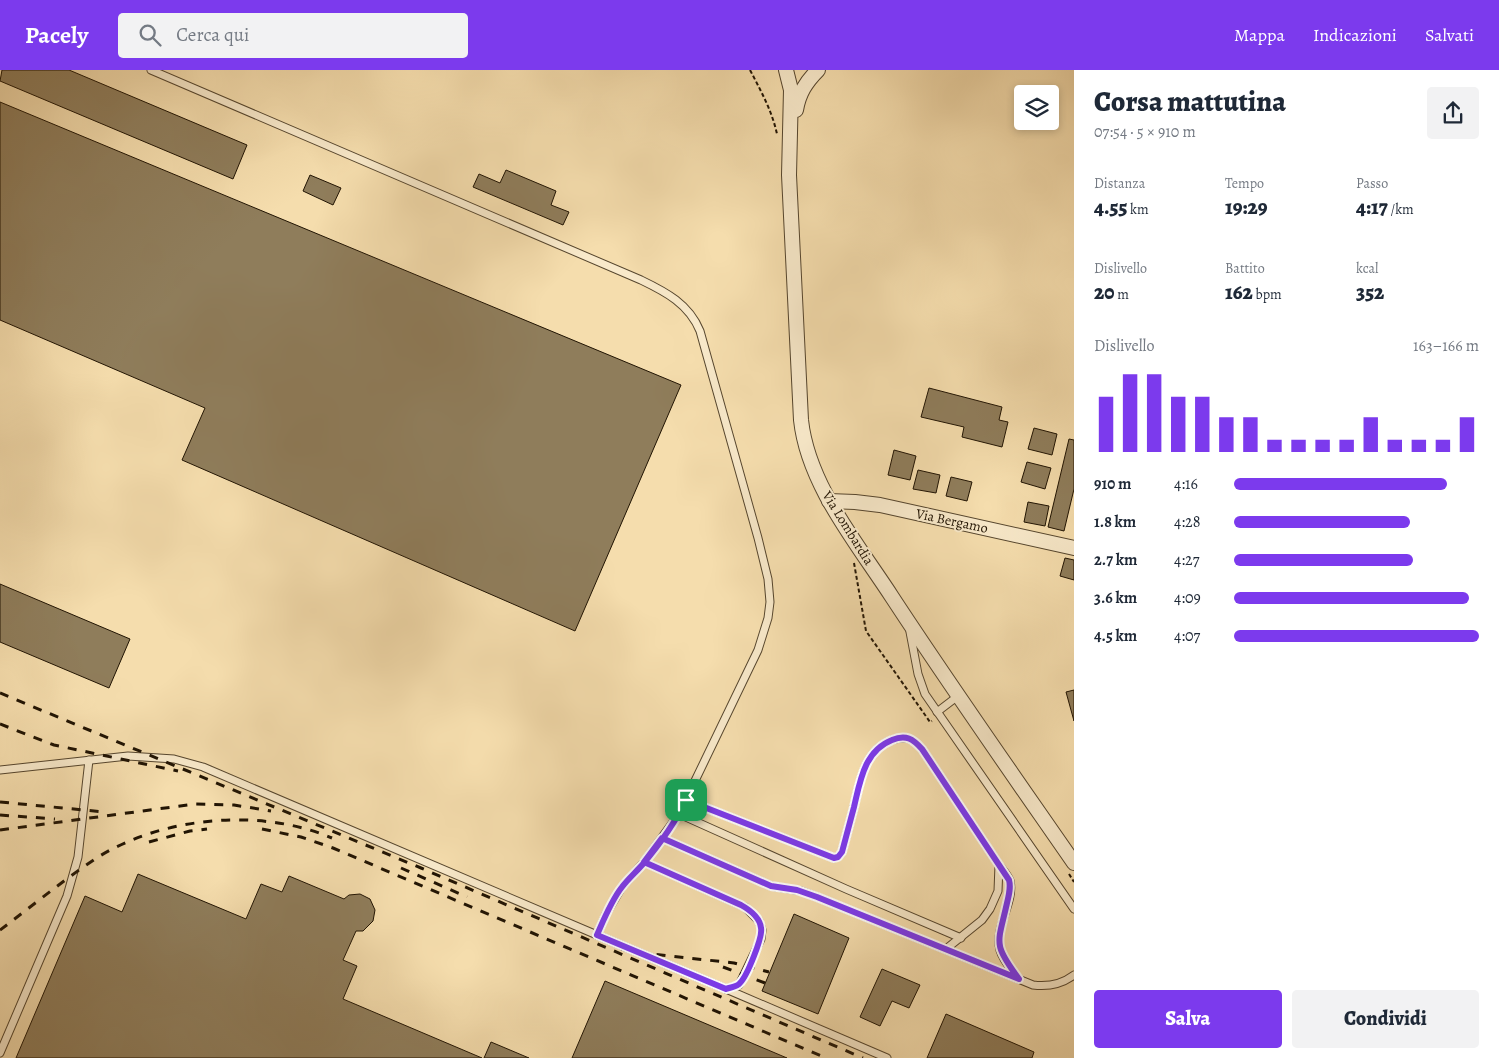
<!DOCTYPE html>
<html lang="it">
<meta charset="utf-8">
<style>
:root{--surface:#fff;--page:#f2f2f3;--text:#1f2937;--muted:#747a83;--accent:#7c3aed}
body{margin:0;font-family:Alegreya,serif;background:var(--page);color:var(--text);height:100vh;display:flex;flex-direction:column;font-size:19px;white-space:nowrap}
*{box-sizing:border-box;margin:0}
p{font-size:16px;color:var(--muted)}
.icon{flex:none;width:28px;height:28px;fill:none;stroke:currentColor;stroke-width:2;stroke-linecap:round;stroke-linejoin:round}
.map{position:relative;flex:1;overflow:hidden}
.details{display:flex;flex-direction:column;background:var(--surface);width:425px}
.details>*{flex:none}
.tools{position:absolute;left:1014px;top:15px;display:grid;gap:10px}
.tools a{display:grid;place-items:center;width:45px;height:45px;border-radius:5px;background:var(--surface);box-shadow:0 2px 8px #0003;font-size:25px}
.pin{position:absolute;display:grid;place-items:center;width:42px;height:42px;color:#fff;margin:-21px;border-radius:10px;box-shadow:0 2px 8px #0006}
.round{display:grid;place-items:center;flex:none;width:52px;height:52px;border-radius:5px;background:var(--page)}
.summary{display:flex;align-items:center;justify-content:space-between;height:85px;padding:0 20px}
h1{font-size:28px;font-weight:800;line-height:38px}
.metrics{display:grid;grid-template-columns:repeat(3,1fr);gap:8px;height:85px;padding:5px 20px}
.metrics div{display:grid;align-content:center}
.metrics b{font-size:21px;font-weight:800}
.metrics small{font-size:14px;font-weight:400}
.metrics p{font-size:14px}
.chart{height:140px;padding:10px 20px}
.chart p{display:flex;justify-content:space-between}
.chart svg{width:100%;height:90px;margin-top:5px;stroke:var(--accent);stroke-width:6}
.cta{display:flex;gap:10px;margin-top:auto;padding:10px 20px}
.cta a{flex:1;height:58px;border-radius:5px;background:var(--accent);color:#fff;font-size:20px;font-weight:800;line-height:58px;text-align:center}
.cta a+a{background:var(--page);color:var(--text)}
ul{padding:0 20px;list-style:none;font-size:16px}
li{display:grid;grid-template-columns:80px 60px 1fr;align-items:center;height:38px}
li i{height:12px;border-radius:6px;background:var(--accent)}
header{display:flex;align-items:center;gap:30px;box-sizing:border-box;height:70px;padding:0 25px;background:var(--accent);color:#fff}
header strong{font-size:24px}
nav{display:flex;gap:28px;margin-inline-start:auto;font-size:18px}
.search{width:350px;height:45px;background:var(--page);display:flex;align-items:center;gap:12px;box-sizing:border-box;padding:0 18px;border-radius:5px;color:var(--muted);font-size:19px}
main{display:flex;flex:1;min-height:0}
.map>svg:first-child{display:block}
.building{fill:#8f7d5b;stroke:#211403}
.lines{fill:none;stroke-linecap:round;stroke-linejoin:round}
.service-casing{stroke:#56462e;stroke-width:9}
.minor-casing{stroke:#56462e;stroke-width:16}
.path{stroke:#211403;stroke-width:2;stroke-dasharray:4 2.5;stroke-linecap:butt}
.service{stroke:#f8e9ca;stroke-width:7}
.minor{stroke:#f8e9ca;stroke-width:14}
.rail{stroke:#211403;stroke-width:3;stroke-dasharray:9 9;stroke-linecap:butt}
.route-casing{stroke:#fff;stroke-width:10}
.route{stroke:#7c3aed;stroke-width:6}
.labels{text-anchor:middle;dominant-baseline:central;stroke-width:4;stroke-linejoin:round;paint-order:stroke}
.street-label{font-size:14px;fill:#211403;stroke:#f8e9ca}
</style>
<header>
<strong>Pacely</strong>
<div class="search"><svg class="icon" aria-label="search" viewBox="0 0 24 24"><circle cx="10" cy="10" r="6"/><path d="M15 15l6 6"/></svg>Cerca qui</div>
<nav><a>Mappa</a><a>Indicazioni</a><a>Salvati</a></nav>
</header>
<main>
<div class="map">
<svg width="1074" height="988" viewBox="0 0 1074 988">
<rect width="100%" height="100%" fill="#f5ddad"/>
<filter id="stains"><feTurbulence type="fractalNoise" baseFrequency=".004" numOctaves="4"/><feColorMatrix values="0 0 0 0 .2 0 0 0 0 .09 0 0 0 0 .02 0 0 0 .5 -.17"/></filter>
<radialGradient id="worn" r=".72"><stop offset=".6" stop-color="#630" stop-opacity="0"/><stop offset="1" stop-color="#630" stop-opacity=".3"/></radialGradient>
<g class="building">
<polygon points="2,0 69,0 247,75 233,109 0,11"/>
<polygon points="0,32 681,315 575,561 182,390 205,338 0,250"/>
<polygon points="506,100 556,121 551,135 569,142 563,155 473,117 479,104 500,113"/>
<polygon points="310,105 341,118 333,135 303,121"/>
<polygon points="929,318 1002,337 999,350 1008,352 1002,377 962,367 964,357 921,347"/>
<polygon points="1034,358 1057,364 1052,385 1028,379"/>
<polygon points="1069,369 1074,370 1074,419 1064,461 1048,457"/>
<polygon points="894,380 916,386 910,410 888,405"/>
<polygon points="1027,392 1051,398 1045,419 1021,412"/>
<polygon points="918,400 940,405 936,423 913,419"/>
<polygon points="951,407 972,412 967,431 946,426"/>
<polygon points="1028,432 1049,436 1045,456 1024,452"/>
<polygon points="1065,488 1074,490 1074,510 1060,506"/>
<polygon points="0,514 130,569 109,618 0,572"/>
<polygon points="1074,620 1074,651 1066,622"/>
<polygon points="138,804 246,849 261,814 282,822 289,806 344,829 349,825 360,824 370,829 375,840 373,851 363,861 356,861 343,890 357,896 343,929 482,988 16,988 85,826 122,842"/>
<polygon points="794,844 849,868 818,944 762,921"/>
<polygon points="882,899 920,915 909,938 892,931 880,956 860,947"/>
<polygon points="605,911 787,988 572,988"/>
<polygon points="946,944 1034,982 1032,988 927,988"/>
<polygon points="491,972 529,988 484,988"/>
</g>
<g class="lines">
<defs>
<g id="service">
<path d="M151 0 641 210C666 222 689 234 700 261L758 468 768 509 770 532 768 548 758 580 679 744 644 792 622 817 606 844 597 865 726 919 739 915 761 869 762 860 759 851 745 837 644 792"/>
<polyline points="910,562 918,604 925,624 1074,839"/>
<polyline points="937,642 958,626"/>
<polyline points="0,700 128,686 174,689 203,697 597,865"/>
<path d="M686 730 834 788 838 787 842 782C846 767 850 752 854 737 860 712 864 680 892 670 906 665 913 669 922 679L999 795 998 821 990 839 982 850 946 879"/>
<polyline points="679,744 846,819 961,868"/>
<path d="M662 768 771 816 801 821 817 827 1033 915C1048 917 1062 914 1074 905"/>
<path d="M999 795C1003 800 1008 805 1010 811 1015 832 994 857 1000 880 1003 891 1012 900 1019 909"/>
<polyline points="726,919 887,988"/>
<polyline points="0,983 67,826 78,787 89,690"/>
</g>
<g id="minor">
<path d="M786 0 791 20 789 105 801 350C808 415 857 473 892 527 951 617 1013 705 1074 793"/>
<path d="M796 40C799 23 806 12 818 0"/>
<polyline points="829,431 855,432 880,435 1074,478"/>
</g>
</defs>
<use href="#service" class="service-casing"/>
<use href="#minor" class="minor-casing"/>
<g class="path">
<path d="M750 0C761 21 772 41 777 64"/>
<polyline points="854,493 866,561 930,652 932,651"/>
<polyline points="1069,804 1074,812"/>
</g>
<use href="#service" class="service"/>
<use href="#minor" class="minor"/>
<g class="rail">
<polyline points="0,623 421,798 863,988"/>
<polyline points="0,654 54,675 178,701"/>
<polyline points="0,732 105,742"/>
<polyline points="0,745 55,749"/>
<polyline points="262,759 301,767 333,778 826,988"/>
<polyline points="0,760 195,734 234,735 271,741"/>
<polyline points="149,772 190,761 207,759"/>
<polyline points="401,798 467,827"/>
<path d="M0 860C31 837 62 811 95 789 160 747 260 737 332 768"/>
<polyline points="621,879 634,882 734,893 769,902"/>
<polyline points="723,897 765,913"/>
</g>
</g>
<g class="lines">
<defs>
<path id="route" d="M686 730C675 753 659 775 643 794 636 802 628 809 622 817 611 831 604 849 597 865L726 919C731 917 737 917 740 913 747 906 763 867 761 858 760 848 750 840 741 835L644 792 662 768 771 816 797 820 817 827 1019 909C992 873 998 874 1007 833 1009 825 1011 817 1009 810L922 679C913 669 906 664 892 670 864 681 860 712 854 737 850 752 846 767 842 782L838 787 834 788 686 730"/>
</defs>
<use href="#route" class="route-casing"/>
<use href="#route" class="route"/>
</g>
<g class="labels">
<g class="street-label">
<text transform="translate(952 451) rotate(12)">Via Bergamo</text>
<text transform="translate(848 458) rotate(58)">Via Lombardia</text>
</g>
</g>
<rect width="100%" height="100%" filter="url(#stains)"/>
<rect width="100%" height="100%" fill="url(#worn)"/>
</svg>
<div class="tools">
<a><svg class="icon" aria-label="layers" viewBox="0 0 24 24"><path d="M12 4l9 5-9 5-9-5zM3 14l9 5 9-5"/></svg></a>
</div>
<div class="pin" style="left:686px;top:730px;background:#1e9e55"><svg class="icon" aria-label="arrive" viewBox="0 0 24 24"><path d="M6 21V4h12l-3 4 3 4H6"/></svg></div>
</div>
<section class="details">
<div class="summary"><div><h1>Corsa mattutina</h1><p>07:54 · 5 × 910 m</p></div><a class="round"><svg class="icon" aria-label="share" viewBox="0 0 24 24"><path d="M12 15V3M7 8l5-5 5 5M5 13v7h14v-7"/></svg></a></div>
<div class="metrics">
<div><p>Distanza</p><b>4.55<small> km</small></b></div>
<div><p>Tempo</p><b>19:29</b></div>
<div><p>Passo</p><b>4:17<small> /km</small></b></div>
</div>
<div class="metrics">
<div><p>Dislivello</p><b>20<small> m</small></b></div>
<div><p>Battito</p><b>162<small> bpm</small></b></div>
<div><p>kcal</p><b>352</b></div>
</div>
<div class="chart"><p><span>Dislivello</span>163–166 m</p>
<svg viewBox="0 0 160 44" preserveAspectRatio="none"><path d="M5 44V17M15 44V6M25 44V6M35 44V17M45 44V17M55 44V27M65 44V27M75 44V38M85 44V38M95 44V38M105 44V38M115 44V27M125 44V38M135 44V38M145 44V38M155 44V27"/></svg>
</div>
<ul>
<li><b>910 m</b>4:16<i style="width:87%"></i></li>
<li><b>1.8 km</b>4:28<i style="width:72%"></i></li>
<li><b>2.7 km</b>4:27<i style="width:73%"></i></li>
<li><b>3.6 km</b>4:09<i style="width:96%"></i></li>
<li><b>4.5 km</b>4:07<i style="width:100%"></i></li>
</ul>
<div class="cta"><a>Salva</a><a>Condividi</a></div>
</section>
</main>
